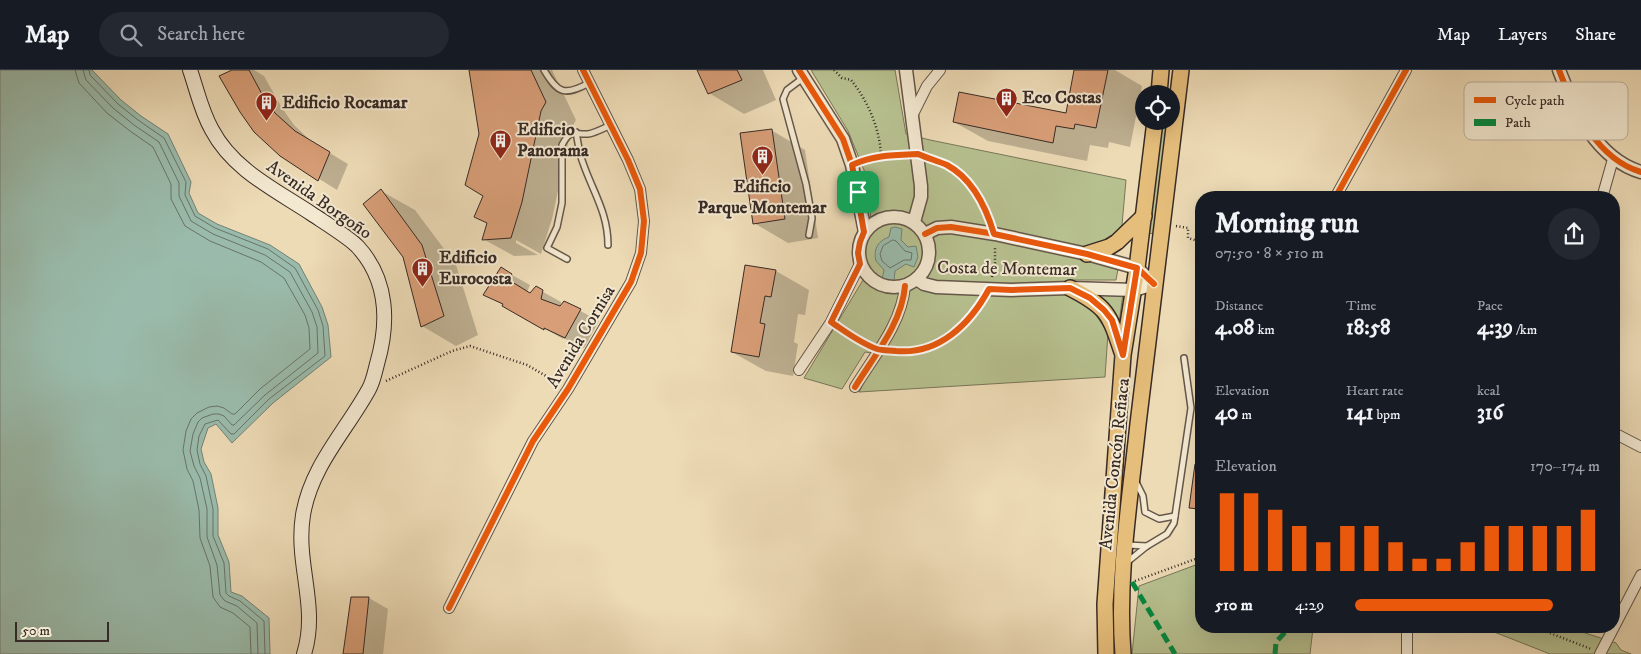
<!DOCTYPE html>
<meta charset="utf-8">
<style>
:root{--surface:#171b24;--page:#242831;--text:#f1f3f6;--muted:#9ea1a6;--line:#363941;--accent:#ea580c}
body{margin:0;font-family:"IM FELL DW Pica",serif;background:var(--page);color:var(--text);height:100vh;display:flex;flex-direction:column;font-size:19px;white-space:nowrap}
*{box-sizing:border-box;margin:0}
p{font-size:16px;color:var(--muted)}
.icon{flex:none;width:28px;height:28px;fill:none;stroke:currentColor;stroke-width:2;stroke-linecap:round;stroke-linejoin:round}
.map{position:relative;flex:1;overflow:hidden}
.sheet{position:absolute;left:1195px;top:121px;width:425px;height:442px;display:flex;flex-direction:column;background:var(--surface);border-radius:20px;box-shadow:0 5px 20px #0002}
.sheet>*{flex:none}
.tools{position:absolute;left:1135px;top:15px;display:grid;gap:10px}
.tools a{display:grid;place-items:center;width:45px;height:45px;border-radius:50%;background:var(--surface);box-shadow:0 5px 20px #0002;font-size:25px}
.scale{position:absolute;left:15px;bottom:12px;width:94px;box-sizing:border-box;padding-left:5px;border:2px solid #382b26;border-top:0;font-size:14px;line-height:18px;white-space:nowrap;color:#382b26;-webkit-text-stroke:4px #f3e8d0;paint-order:stroke}
.pin{position:absolute;display:grid;place-items:center;width:42px;height:42px;color:#fff;margin:-21px;border-radius:10px;box-shadow:0 2px 8px #0006}
.round{display:grid;place-items:center;flex:none;width:52px;height:52px;border-radius:26px;background:var(--page)}
.overview{display:flex;align-items:center;justify-content:space-between;height:85px;padding:0 20px}
h1{font-size:28px;font-weight:800;line-height:38px}
.metrics{display:grid;grid-template-columns:repeat(3,1fr);gap:8px;height:85px;padding:5px 20px}
.metrics div{display:grid;align-content:center}
.metrics b{font-size:21px;font-weight:800}
.metrics small{font-size:14px;font-weight:400}
.metrics p{font-size:14px}
.chart{height:140px;padding:10px 20px}
.chart p{display:flex;justify-content:space-between}
.chart svg{width:100%;height:90px;margin-top:5px;stroke:var(--accent);stroke-width:6}
ul{padding:0 20px;list-style:none;font-size:16px}
li{display:grid;grid-template-columns:80px 60px 1fr;align-items:center;height:38px}
li i{height:12px;border-radius:6px;background:var(--accent)}
header{display:flex;align-items:center;gap:30px;box-sizing:border-box;height:70px;padding:0 25px;background:var(--surface);border-bottom:1px solid var(--line)}
header strong{font-size:24px}
nav{display:flex;gap:28px;margin-inline-start:auto;font-size:18px}
.search{width:350px;height:45px;background:var(--page);display:flex;align-items:center;gap:12px;box-sizing:border-box;padding:0 18px;border-radius:28px;color:var(--muted);font-size:19px}
.map>svg:first-child{display:block}
.green{fill:#b7c08f;stroke:#78765a}
.water{fill:#9abbab;stroke:#738176}
.shadow{fill:#0003}
.lines{fill:none;stroke-linecap:round;stroke-linejoin:round}
.shore{stroke:#697368;stroke-width:1}
.building{fill:#d89e77;stroke:#382b26}
.service-casing{stroke:#65574a;stroke-width:8}
.minor-casing{stroke:#65574a;stroke-width:12}
.tertiary-casing{stroke:#65574a;stroke-width:15}
.secondary-casing{stroke:#382b26;stroke-width:16}
.primary-casing{stroke:#382b26;stroke-width:18}
.path{stroke:#382b26;stroke-width:2.5;stroke-dasharray:1 2.5;stroke-linecap:butt}
.service{stroke:#f3e8d0;stroke-width:5}
.minor{stroke:#f3e8d0;stroke-width:10}
.tertiary{stroke:#f3e8d0;stroke-width:12}
.secondary{stroke:#f3e8d0;stroke-width:14}
.primary{stroke:#e6be7b;stroke-width:15}
.quiet{stroke:#00873e;stroke-width:5;stroke-dasharray:10 5;stroke-linecap:butt}
.cycleway-casing{stroke:#f3e8d0;stroke-width:9}
.cycleway{stroke:#e8590c;stroke-width:6}
.route-casing{stroke:#fff;stroke-width:10}
.route{stroke:#ea580c;stroke-width:6}
.labels{text-anchor:middle;dominant-baseline:central;stroke-width:4;stroke-linejoin:round;paint-order:stroke}
.poi-label{font-size:18px;font-weight:bold;fill:#382b26;stroke:#f3e8d0;text-anchor:start}
.street-label{font-size:18px;fill:#382b26;stroke:#f3e8d0}
.key{fill:#f3e8d0;stroke:#bbaf9d;stroke-width:1}
.key-label{font-size:14px;fill:#382b26}
</style>
<header>
<strong>Map</strong>
<div class="search"><svg class="icon" aria-label="search" viewBox="0 0 24 24"><circle cx="10" cy="10" r="6"/><path d="M15 15l6 6"/></svg>Search here</div>
<nav><a>Map</a><a>Layers</a><a>Share</a></nav>
</header>
<div class="map">
<svg width="1641" height="584" viewBox="0 0 1641 584">
<rect width="100%" height="100%" fill="#eddbb6"/>
<filter id="stains"><feTurbulence type="fractalNoise" baseFrequency=".004" numOctaves="4"/><feColorMatrix values="0 0 0 0 .2 0 0 0 0 .09 0 0 0 0 .02 0 0 0 .5 -.17"/></filter>
<radialGradient id="worn" r=".72"><stop offset=".6" stop-color="#630" stop-opacity="0"/><stop offset="1" stop-color="#630" stop-opacity=".3"/></radialGradient>
<g class="green">
<polygon points="811,0 895,0 906,64 930,70 1126,110 1122,155 1090,191 1118,199 1116,210 1072,210 1108,263 1105,307 859,322 879,284 865,282 842,319 804,308 863,210 862,177 871,162 870,133 864,100 848,61"/>
<polygon points="1162,51 1168,51 1154,164 1148,163"/>
<polygon points="1095,223 1123,224 1119,253 1109,236"/>
<polygon points="1201,493 1201,558 1313,558 1310,584 1132,584 1139,516"/>
<polygon points="1484,558 1570,558 1616,573 1621,580 1631,584 1550,584"/>
</g>
<g class="water">
<polygon points="0,0 92,0 121,30 141,46 168,64 191,112 189,123 198,143 217,154 270,175 299,194 322,237 328,255 331,287 273,333 232,373 216,354 208,358 201,379 204,392 211,404 218,438 218,465 229,492 231,522 242,526 269,548 270,584 0,584"/>
<path d="M895 157 902 159 901 170 908 177 916 176 918 187 914 197 906 194 895 201 894 211 882 210 884 200 876 191C873 179 878 171 889 167L891 158Z"/>
</g>
<g class="shadow">
<polygon points="235,0 254,0 264,6 282,38 294,55 313,73 348,94 337,120 281,85"/>
<polygon points="470,0 552,0 576,50 571,59 552,149 541,184 516,170 516,173 538,185 514,186 483,169 488,153 480,64"/>
<polygon points="699,0 763,0 776,30 744,44 709,23"/>
<polygon points="1076,0 1115,0 1142,16 1130,77 1109,72 1108,78 1090,75 1087,91 988,71 954,52 1067,45"/>
<polygon points="771,60 805,80 818,168 788,173 754,153"/>
<polygon points="381,121 415,140 456,195 478,265 456,276 422,256 405,187"/>
<polygon points="501,199 530,215 527,222 531,224 536,218 561,232 560,238 564,232 599,251 584,278 563,268 563,269 484,224"/>
<polygon points="776,201 809,220 805,245 798,244 794,272 798,274 793,306 766,301 732,282"/>
<polygon points="1197,382 1201,383 1201,444 1191,437"/>
<polygon points="352,528 369,528 388,539 383,584 344,584"/>
</g>
<g class="lines">
<g class="shore">
<polyline points="75,0 79,13 107,43 130,61 153,77 171,114 171,129 185,156 210,171 261,192 284,208 305,245 309,258 310,279 260,319 235,344 232,344 224,338 217,336 209,337 197,343 191,349 186,361 183,380 187,399 193,411 199,440 200,468 210,496 213,527 220,537 233,543 250,557 251,584"/>
<polyline points="83,0 86,10 113,38 134,55 159,72 179,113 179,126 191,151 213,164 265,185 290,202 312,242 317,257 318,283 265,325 234,355 232,355 224,346 219,344 213,344 202,348 198,352 193,364 190,381 194,396 200,408 207,439 207,467 217,495 220,525 225,531 237,536 257,553 258,584"/>
<polyline points="89,0 90,5 118,34 138,50 164,68 186,112 185,125 195,146 215,158 268,179 295,198 318,240 323,256 325,286 269,329 234,364 231,364 218,350 205,354 199,366 197,380 200,394 206,406 213,439 213,466 224,493 226,523 229,526 240,531 264,551 265,584"/>
<polygon points="893,170 896,171 905,181 912,183 911,190 904,190 890,198 882,191 880,184 883,176"/>
</g>
</g>
<g class="building">
<polygon points="232,0 249,0 263,26 275,43 295,61 330,82 318,111 280,86 254,62 240,42 219,6"/>
<polygon points="469,0 531,0 546,32 541,41 522,132 511,168 482,170 487,153 474,147 483,126 465,115 479,64"/>
<polygon points="697,0 737,0 742,10 708,24"/>
<polygon points="1074,0 1108,0 1096,58 1075,54 1074,59 1056,56 1053,73 953,52 959,22 1066,43"/>
<polygon points="772,59 785,149 753,154 740,63"/>
<polygon points="381,119 422,175 444,246 421,257 403,187 363,134"/>
<polygon points="745,195 776,200 771,227 765,226 760,253 765,254 759,287 731,282"/>
<polygon points="501,197 512,204 509,210 530,223 536,216 543,220 541,229 560,236 564,231 581,239 565,268 544,258 544,260 502,236 503,234 483,225"/>
<polygon points="1195,394 1201,394 1201,439 1189,438"/>
<polygon points="351,527 369,527 363,584 343,584"/>
</g>
<g class="lines">
<defs>
<g id="service">
<path d="M544 0C558 24 565 26 589 13"/>
<polyline points="803,8 787,20 783,29 806,114 812,148 809,165"/>
<path d="M576 62C578 72 579 83 583 93 593 122 608 143 608 175"/>
<path d="M567 189 547 178 557 157 562 133V75C571 58 574 65 588 64 595 63 604 58 611 55"/>
<polyline points="1136,412 1143,426 1145,442 1159,449 1175,446"/>
<polyline points="1127,475 1147,476"/>
<polyline points="1126,493 1147,476 1167,464 1174,453 1191,338 1184,288"/>
</g>
<g id="minor">
<polyline points="913,44 927,16 940,0"/>
<polyline points="1335,128 1406,0"/>
<polyline points="1602,128 1613,89"/>
<polyline points="799,300 831,252 860,194"/>
<path d="M855 317C874 286 902 253 905 216"/>
<polyline points="1614,363 1641,377"/>
<polyline points="449,538 533,371 568,319 631,212 641,183 644,151 640,119 628,90 583,0"/>
<polyline points="1407,584 1407,558"/>
<polyline points="1600,584 1641,505"/>
</g>
<g id="tertiary">
<polyline points="799,0 843,69 852,95 865,162"/>
<polyline points="906,0 921,116 921,127 914,152"/>
<path d="M1559 0C1574 40 1597 89 1641 102"/>
<circle cx="894" cy="182" r="35"/>
<polyline points="925,164 937,158 951,157 995,164 1087,184 1137,198 1154,214"/>
<polyline points="917,209 924,214 936,217 1011,220 1070,218 1134,220 1154,214"/>
</g>
<path id="secondary" d="M190 0C197 20 201 41 212 60 233 100 276 120 312 144 324 152 350 168 358 177 388 210 389 253 377 294 375 302 373 312 369 319 346 361 311 396 303 445 295 494 319 536 304 584"/>
<g id="primary">
<polyline points="1159,24 1161,0"/>
<polyline points="1087,184 1109,177 1117,172 1144,146"/>
<path d="M1070 218C1107 237 1109 243 1122 282"/>
<polyline points="1106,584 1105,534 1123,285 1137,198 1155,51"/>
<path d="M1123 584C1117 507 1130 430 1138 354 1152 236 1167 118 1181 0"/>
</g>
</defs>
<use href="#service" class="service-casing"/>
<use href="#minor" class="minor-casing"/>
<use href="#tertiary" class="tertiary-casing"/>
<use href="#secondary" class="secondary-casing"/>
<use href="#primary" class="primary-casing"/>
<g class="path">
<path d="M834 0 842 8 851 10C868 31 880 59 881 86"/>
<path d="M930 89C961 101 980 120 990 151"/>
<polyline points="862,90 881,86 906,85"/>
<polyline points="1176,156 1188,158 1188,168 1201,172"/>
<polyline points="992,207 995,193 995,176"/>
<polyline points="841,258 856,269 870,275"/>
<path d="M890 280C896 281 903 283 910 282 941 280 967 256 982 231"/>
<polyline points="386,311 452,281 470,276 527,295 560,314"/>
<polyline points="1135,511 1201,487"/>
<polyline points="1537,558 1591,579"/>
</g>
<use href="#service" class="service"/>
<use href="#minor" class="minor"/>
<use href="#tertiary" class="tertiary"/>
<use href="#secondary" class="secondary"/>
<use href="#primary" class="primary"/>
<g class="quiet">
<polyline points="1132,512 1175,584"/>
<polyline points="1275,584 1276,572 1289,558"/>
</g>
<defs>
<g id="cycleway">
<polyline points="799,0 843,69 852,95 865,162"/>
<path d="M1559 0C1574 40 1597 89 1641 102"/>
<polyline points="1335,128 1406,0"/>
<polyline points="925,164 937,158 951,157 995,164 1087,184 1137,198 1154,214"/>
<path d="M855 317C874 286 902 253 905 216"/>
<polyline points="449,538 533,371 568,319 631,212 641,183 644,151 640,119 628,90 583,0"/>
</g>
</defs>
<use href="#cycleway" class="cycleway-casing"/>
<use href="#cycleway" class="cycleway"/>
</g>
<g class="lines">
<defs>
<path id="route" d="M918 84C927 88 938 91 947 95 973 109 986 137 994 164L1087 184 1137 198 1123 285 1112 250 1104 240 1090 228 1070 218 1012 220 989 219C970 254 939 285 896 281 890 280 883 281 877 279 860 273 846 262 831 252L860 194 858 183 860 172 864 162 852 95C873 85 894 85 918 84Z"/>
</defs>
<use href="#route" class="route-casing"/>
<use href="#route" class="route"/>
</g>
<defs>
<symbol id="building-pin" viewBox="-11 -11 22 30"><path d="M0 17L-7.5 6A9.5 9.5 0 1 1 7.5 6Z" fill="#8f2418" stroke="#f3e8d0"/><path d="M-4-6H4V6H1V3H-1V6H-4ZM-2.5-4.3h1.7v1.8h-1.7ZM.8-4.3h1.7v1.8H.8ZM-2.5-1h1.7V.8h-1.7ZM.8-1h1.7V.8H.8Z" fill="#fff"/></symbol>
</defs>
<g fill-rule="evenodd">
<use href="#building-pin" x="994" y="16" width="25" height="34"/>
<use href="#building-pin" x="254" y="20" width="25" height="34"/>
<use href="#building-pin" x="488" y="58" width="25" height="34"/>
<use href="#building-pin" x="750" y="74" width="25" height="34"/>
<use href="#building-pin" x="410" y="186" width="25" height="34"/>
</g>
<g class="labels">
<g class="poi-label">
<text x="1022" y="28">Eco Costas</text>
<text x="282" y="33">Edificio Rocamar</text>
<text x="517" y="60">Edificio<tspan x="517" dy="21">Panorama</tspan></text>
<text x="762" y="117" text-anchor="middle">Edificio<tspan x="762" dy="21">Parque Montemar</tspan></text>
<text x="439" y="188">Edificio<tspan x="439" dy="21">Eurocosta</tspan></text>
</g>
<g class="street-label">
<text transform="translate(319 130) rotate(35)">Avenida Borgoño</text>
<text transform="translate(1007 199) rotate(1)">Costa de Montemar</text>
<text transform="translate(581 267) rotate(-59)">Avenida Cornisa</text>
<text transform="translate(1115 394) rotate(-84)">Avenida Concón Reñaca</text>
</g>
</g>
<rect x="1464" y="12" width="164" height="58" rx="8" class="key"/>
<rect x="1474" y="27" width="22" height="6" fill="#e8590c"/>
<rect x="1474" y="49" width="22" height="7" fill="#00873e"/>
<g class="key-label">
<text x="1505" y="35">Cycle path</text>
<text x="1505" y="57">Path</text>
</g>
<rect width="100%" height="100%" filter="url(#stains)"/>
<rect width="100%" height="100%" fill="url(#worn)"/>
</svg>
<div class="tools">
<a><svg class="icon" aria-label="locate" viewBox="0 0 24 24"><circle cx="12" cy="12" r="6"/><path d="M12 2v4M12 18v4M2 12h4M18 12h4"/></svg></a>
</div>
<div class="scale">50 m</div>
<div class="pin" style="left:858px;top:122px;background:#1e9e55"><svg class="icon" aria-label="arrive" viewBox="0 0 24 24"><path d="M6 21V4h12l-3 4 3 4H6"/></svg></div>
<section class="sheet">
<div class="overview"><div><h1>Morning run</h1><p>07:50 · 8 × 510 m</p></div><a class="round"><svg class="icon" aria-label="share" viewBox="0 0 24 24"><path d="M12 15V3M7 8l5-5 5 5M5 13v7h14v-7"/></svg></a></div>
<div class="metrics">
<div><p>Distance</p><b>4.08<small> km</small></b></div>
<div><p>Time</p><b>18:58</b></div>
<div><p>Pace</p><b>4:39<small> /km</small></b></div>
</div>
<div class="metrics">
<div><p>Elevation</p><b>40<small> m</small></b></div>
<div><p>Heart rate</p><b>141<small> bpm</small></b></div>
<div><p>kcal</p><b>316</b></div>
</div>
<div class="chart"><p><span>Elevation</span>170–174 m</p>
<svg viewBox="0 0 160 44" preserveAspectRatio="none"><path d="M5 44V6M15 44V6M25 44V14M35 44V22M45 44V30M55 44V22M65 44V22M75 44V30M85 44V38M95 44V38M105 44V30M115 44V22M125 44V22M135 44V22M145 44V22M155 44V14"/></svg>
</div>
<ul>
<li><b>510 m</b>4:29<i style="width:81%"></i></li>
</ul>
</section>
</div>
